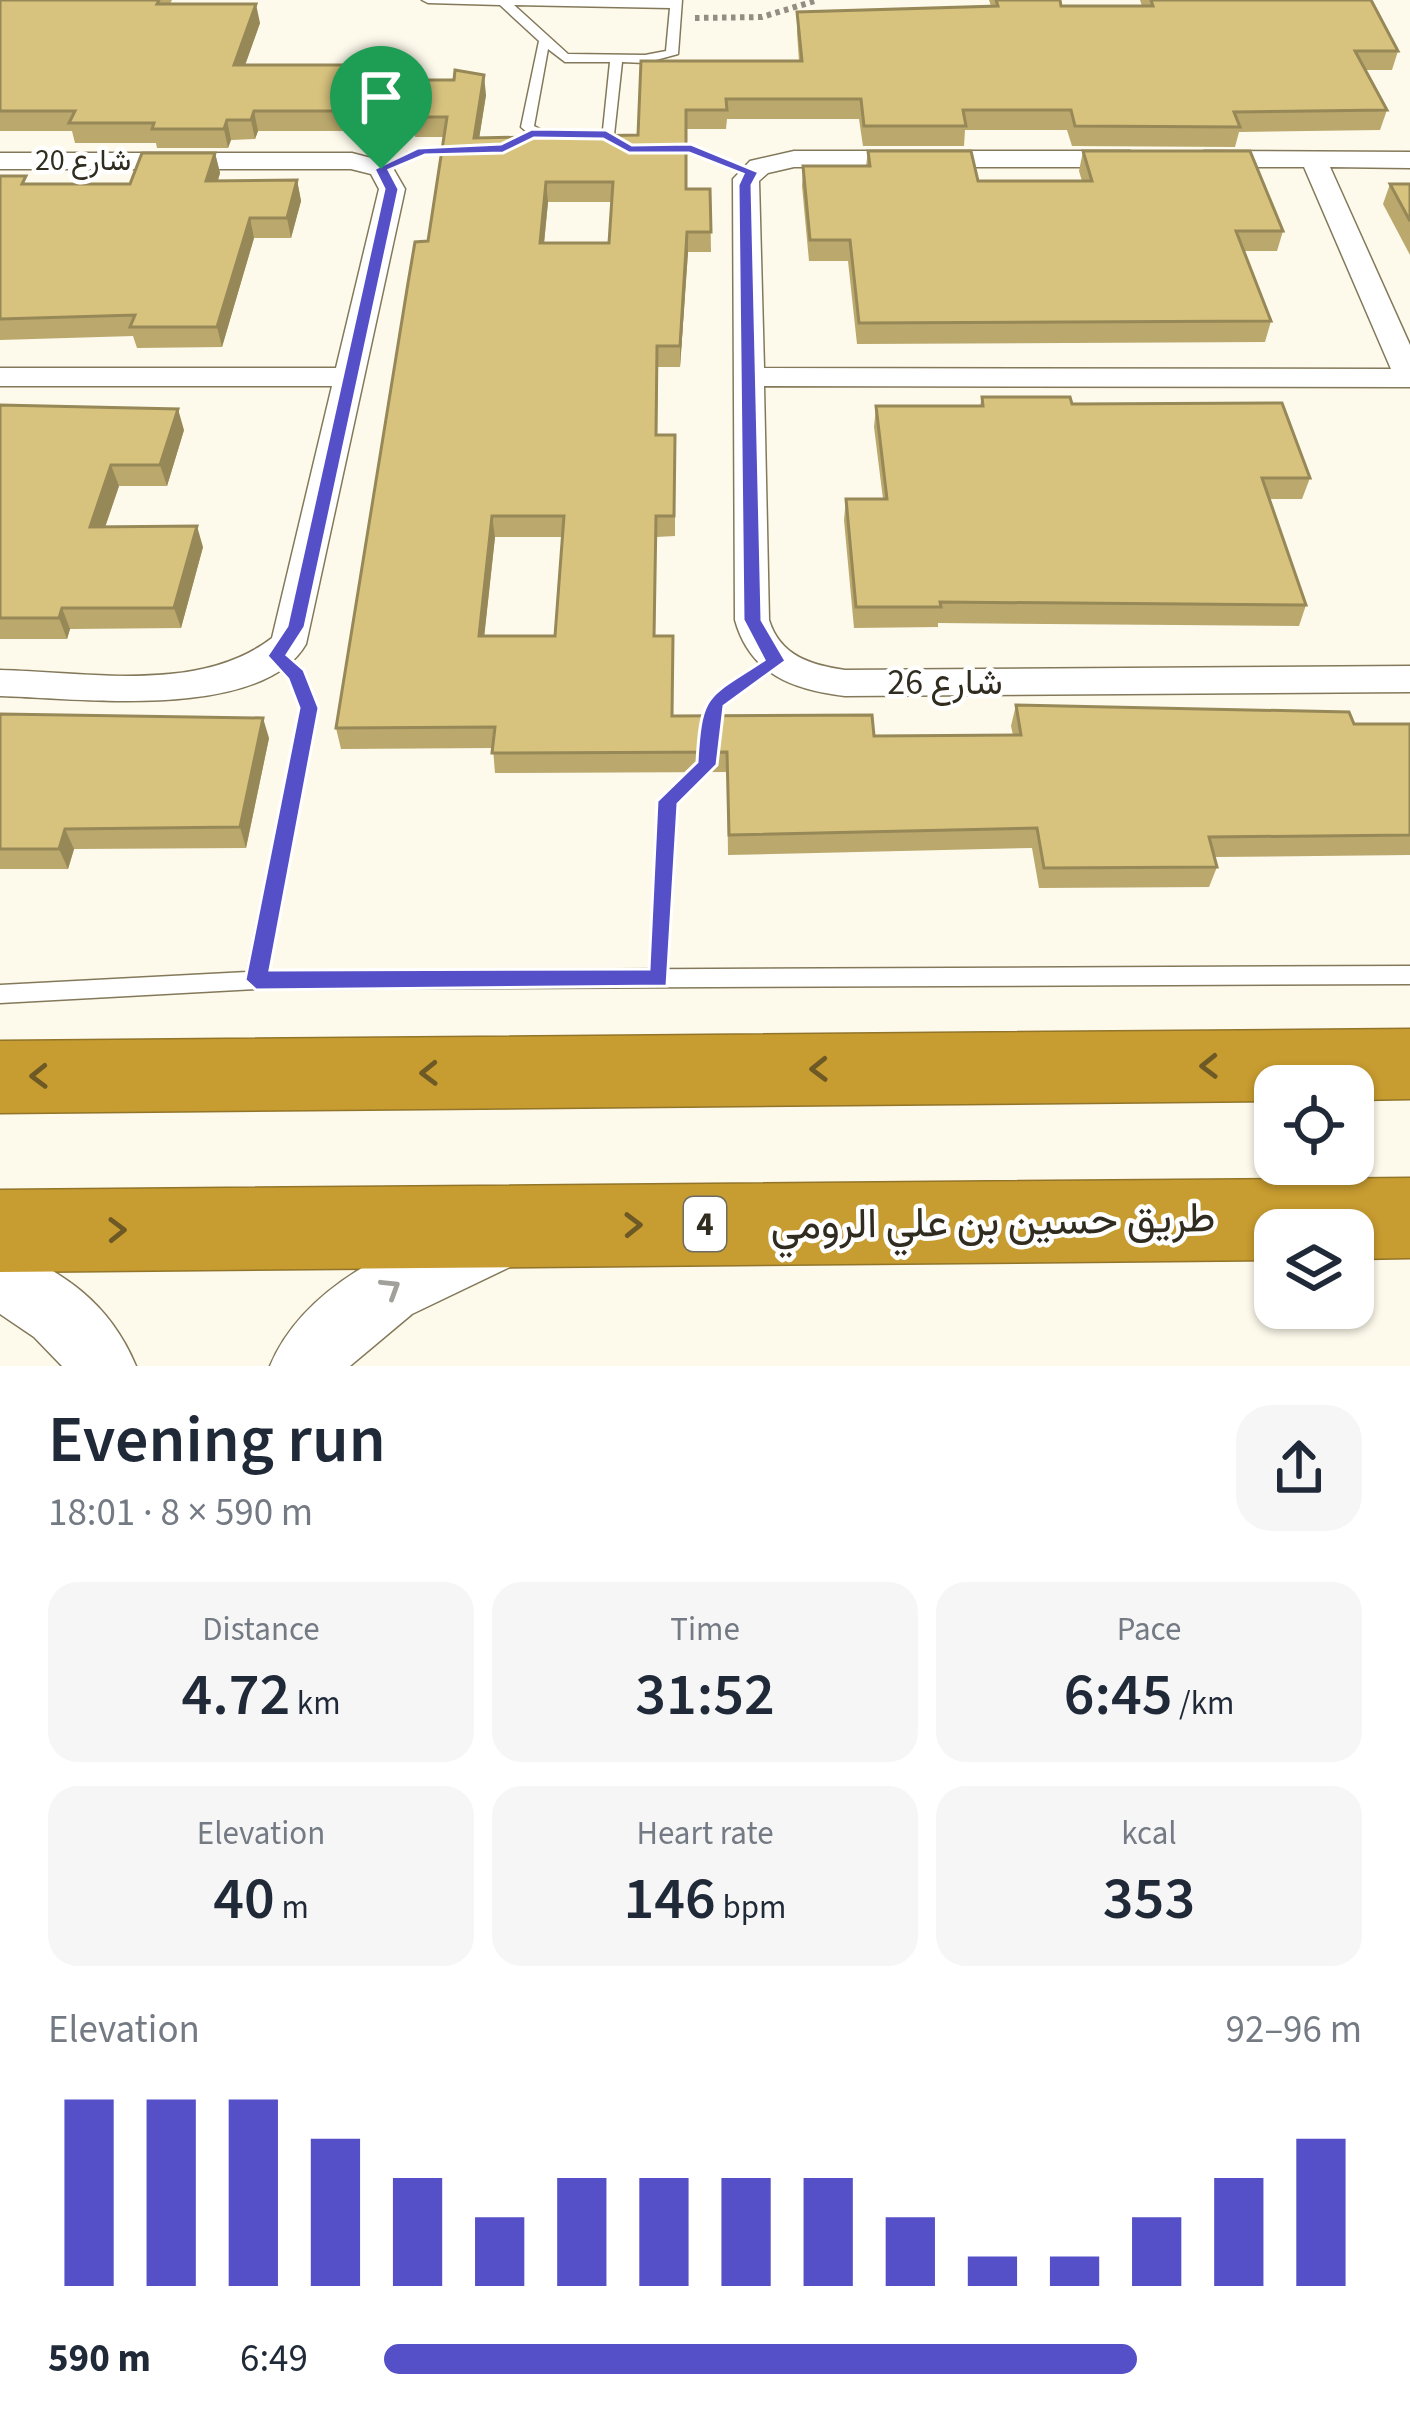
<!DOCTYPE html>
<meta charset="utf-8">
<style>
:root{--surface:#fff;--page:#f6f6f7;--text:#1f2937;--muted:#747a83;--accent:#5550c8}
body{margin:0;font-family:"Source Sans 3",Vazirmatn,sans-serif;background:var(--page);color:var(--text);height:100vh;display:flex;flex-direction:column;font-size:45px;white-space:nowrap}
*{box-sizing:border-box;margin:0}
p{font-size:39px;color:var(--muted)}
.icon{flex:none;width:66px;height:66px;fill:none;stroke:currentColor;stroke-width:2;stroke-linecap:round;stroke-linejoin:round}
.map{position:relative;height:1366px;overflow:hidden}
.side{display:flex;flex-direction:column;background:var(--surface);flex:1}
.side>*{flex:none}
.fabs{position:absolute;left:1254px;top:1065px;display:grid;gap:24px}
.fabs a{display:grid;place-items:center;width:120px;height:120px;border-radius:24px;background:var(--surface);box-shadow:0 3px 9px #0004;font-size:60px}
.pin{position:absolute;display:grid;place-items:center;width:102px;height:102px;color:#fff;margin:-123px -51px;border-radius:50% 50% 50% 0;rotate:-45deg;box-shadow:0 0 12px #0007}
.pin .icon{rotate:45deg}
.round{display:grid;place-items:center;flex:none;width:126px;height:126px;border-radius:36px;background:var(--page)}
.head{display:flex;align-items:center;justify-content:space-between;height:204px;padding:0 48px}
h1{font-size:66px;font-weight:600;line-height:90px}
.stats{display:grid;grid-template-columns:repeat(3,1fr);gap:18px;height:204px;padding:12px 48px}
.stats div{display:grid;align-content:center;border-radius:30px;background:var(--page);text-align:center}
.stats b{font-size:60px;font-weight:600}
.stats small{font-size:33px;font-weight:400}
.stats p{font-size:33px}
.chart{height:336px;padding:24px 48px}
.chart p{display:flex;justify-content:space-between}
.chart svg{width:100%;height:216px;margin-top:12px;stroke:var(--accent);stroke-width:6}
ul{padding:0 48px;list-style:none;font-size:39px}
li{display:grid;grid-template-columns:192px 144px 1fr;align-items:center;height:90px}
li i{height:30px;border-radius:15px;background:var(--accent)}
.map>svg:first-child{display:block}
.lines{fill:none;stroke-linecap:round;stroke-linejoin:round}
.lane-casing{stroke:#83795a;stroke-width:3}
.street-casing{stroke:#83795a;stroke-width:3}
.secondary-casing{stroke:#83795a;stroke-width:3}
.highway-casing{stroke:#92752a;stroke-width:3}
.path-far2{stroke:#928e81;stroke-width:6;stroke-dasharray:4.5 4.5;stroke-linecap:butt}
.path-far1{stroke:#928e81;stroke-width:8;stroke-dasharray:6 6;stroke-linecap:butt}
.path{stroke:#928e81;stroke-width:9;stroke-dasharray:8 8;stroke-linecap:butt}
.lane{fill:#fff;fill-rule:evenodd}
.street{fill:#fff;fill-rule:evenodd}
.secondary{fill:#fff;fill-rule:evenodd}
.highway{fill:#c79c30;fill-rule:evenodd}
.wall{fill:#baa86c;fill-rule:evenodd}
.shaded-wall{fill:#978858}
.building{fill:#d8c37e;stroke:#978858;stroke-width:3;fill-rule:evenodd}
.oneway{stroke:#6c5926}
.oneway2{stroke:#a2a09a}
.route{fill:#5550c8;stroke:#fff;stroke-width:3;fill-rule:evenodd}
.labels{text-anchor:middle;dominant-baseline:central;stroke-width:9;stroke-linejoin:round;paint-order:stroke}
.far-street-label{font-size:30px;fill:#302c1f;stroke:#fff}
.shield{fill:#fff;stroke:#6e6b62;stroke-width:3}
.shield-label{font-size:33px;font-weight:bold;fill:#302c1f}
.street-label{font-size:36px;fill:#302c1f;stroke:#fff}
.near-street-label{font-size:42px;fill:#302c1f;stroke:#fff}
</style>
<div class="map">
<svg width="1410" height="1366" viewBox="0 0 1410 1366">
<rect width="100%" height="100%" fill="#fdf9eb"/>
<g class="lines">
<defs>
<g id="lane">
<path d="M422 0H682L678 54 645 63 622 62 614 135C584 145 545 150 521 127L539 41 500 5 428 3ZM514 5 670 8 666 51 645 55 568 54ZM548 49 565 62H610L603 130C580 137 555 139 534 126Z"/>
<path d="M276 650C302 662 309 682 318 708L268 971 1410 966V984L256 989 0 1003V985L247 972 300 708 289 678 267 656Z"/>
</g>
<g id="street">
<path d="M794 151H1130L1143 159 1130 167H794L768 173 759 181 764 368 1391 369 1304 167H1204L1191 159 1204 151 1410 152V168L1330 167 1410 345V387L764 386 769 620C780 656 811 665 845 670L1410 666V692L845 696C793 690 750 674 735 620L733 179 750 161Z"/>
<path d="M0 153H352L390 163 405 189 306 644C261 722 76 698 0 696V670C87 672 199 694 272 638L332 386H0V368H336L379 189 371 174 351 169H0Z"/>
</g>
<g id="secondary">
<path d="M491 1211 514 1221 524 1243 514 1265 412 1314 350 1366H270C306 1280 409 1240 491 1211Z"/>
<path d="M0 1245C63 1271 109 1302 136 1366H62L34 1337 0 1314Z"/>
</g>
<g id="highway">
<polygon points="1410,1029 1410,1099 1353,1100 1353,1086 1275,1086 1275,1101 0,1113 0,1041"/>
<polygon points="1410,1178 1410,1258 1353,1259 1353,1230 1275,1230 1275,1260 0,1272 0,1190"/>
</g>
</defs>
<use href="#lane" class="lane-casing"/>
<use href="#street" class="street-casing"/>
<use href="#secondary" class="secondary-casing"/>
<use href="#highway" class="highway-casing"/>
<g class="path-far2">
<polyline points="695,18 762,17 818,0"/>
<polyline points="681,149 723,161"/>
<polyline points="406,155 450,150"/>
</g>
<g class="path-far1">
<polyline points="709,720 717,701 751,678"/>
<polyline points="675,794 707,765"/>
</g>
<polyline class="path" points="661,953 668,801 679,791"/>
<use href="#lane" class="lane"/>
<use href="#street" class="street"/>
<use href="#secondary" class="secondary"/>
<use href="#highway" class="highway"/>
</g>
<g class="wall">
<path d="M0 0H172L170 4 260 23 245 65 381 80 486 95 479 138 638 135 641 61H799L797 32V12L991 6 989 0H1060L1061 6H1142L1140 0H1371L1398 51 1392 70H1365L1387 110 1380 130 1239 132 1235 147 1072 146 1067 130H965L964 146H863L859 119H727L726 129H686V189H710L711 252H688L680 367H658L657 435H675V536L656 537 655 636 672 716 874 736 1013 735 1011 726 1016 705 1354 724H1410V855L1214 857 1217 867 1209 887 1039 888 1032 848 728 855 727 772 495 773 493 748 341 749 336 728 428 241 444 137H415L414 131H258L255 139 231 140 228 148H157L156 143H75L72 131H0ZM548 202H612L609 243H544ZM495 537H562L555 636H484Z"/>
<polygon points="868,151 978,181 1082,181 1079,171 1083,151 1283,231 1277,251 1244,251 1271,321 1265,342 857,344 848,261 809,261 802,186 803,166 866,166"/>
<polygon points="215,153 220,173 218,181 297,180 301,201 291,238 254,238 222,347 137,348 133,336 0,340 0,176 29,184 130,184"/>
<polygon points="1390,184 1410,184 1410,255 1383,204"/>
<polygon points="982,397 1072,404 1310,478 1302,499 1270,499 1306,605 1299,626 938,623 938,627 854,628 844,520 846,499 883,499 874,427 876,406 980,406"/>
<polygon points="0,405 184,430 167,486 119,486 105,527 203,547 181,628 70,629 67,639 0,639"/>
<polygon points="0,714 269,738 246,848 74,849 68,869 0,869"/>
</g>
<g class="shaded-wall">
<polygon points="256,4 260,23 238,85 234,65"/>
<polygon points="484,75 486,95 476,158 474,138"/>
<polygon points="254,111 258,131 255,139 251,120"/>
<polygon points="227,120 231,140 228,148 224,129"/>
<polygon points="215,153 220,173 211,201 206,181"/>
<polygon points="297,180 301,201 291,238 287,218"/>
<polygon points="546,182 548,202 542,264 540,243"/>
<polygon points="250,218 254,238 222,347 217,327"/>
<polygon points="687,232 688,252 680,367 680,346"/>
<polygon points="178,409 184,430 167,486 160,465"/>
<polygon points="111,465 119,486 98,548 90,527"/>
<polygon points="492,516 495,537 482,657 479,636"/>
<polygon points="197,526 203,547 181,628 174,608"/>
<polygon points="62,608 70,629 67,639 59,618"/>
<polygon points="263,718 269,738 246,848 240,827"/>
<polygon points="65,829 74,849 68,869 59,849"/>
</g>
<g class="building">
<path d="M0 0H159L157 4H256L234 65H379L375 80H454L455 70 484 75 474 138 638 135 641 61H802L797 12 998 6 996 0H1060L1061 6H1153L1151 0H1371L1398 51H1355L1387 110 1234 112 1240 127 1075 126 1071 110H963L966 126H864L861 99H726L727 110H686V189H710L711 232H687L680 346H657L656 435H675L674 516H656L654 636H673L672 716 872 715 874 736 1021 735 1016 705 1349 712 1354 724H1410V835L1209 837 1217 867 1044 868 1037 828 729 835 727 752 492 753 495 727 336 728 408 283 415 242 428 241 447 117H412L414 111H254L251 120H227L224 129H152L154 123H69L75 111H0ZM546 182H613L609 243H540ZM492 516H564L555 636H479Z"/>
<polygon points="868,151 971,151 978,181 1092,181 1083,151 1250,151 1283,231 1236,231 1271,321 859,323 850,240 810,240 803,166 870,166"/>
<polygon points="142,153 215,153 206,181 297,180 287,218 250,218 217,327 130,327 135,315 0,319 0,176 26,176 22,184 130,184"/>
<polygon points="1390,184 1410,184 1410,221"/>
<polygon points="982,397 1070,397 1072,404 1282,403 1310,478 1262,478 1306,605 940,602 941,607 856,607 846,499 887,499 876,406 983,406"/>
<polygon points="0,405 178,409 160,465 111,465 90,527 197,526 174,608 62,608 59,618 0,618"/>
<polygon points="0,714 263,718 240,827 65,829 59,849 0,849"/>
</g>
<defs><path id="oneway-chevron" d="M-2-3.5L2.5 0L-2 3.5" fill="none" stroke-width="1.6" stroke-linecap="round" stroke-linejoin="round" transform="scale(3)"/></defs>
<g class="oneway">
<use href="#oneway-chevron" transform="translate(1209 1066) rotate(179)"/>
<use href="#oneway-chevron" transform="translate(819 1069) rotate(179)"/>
<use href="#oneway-chevron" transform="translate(429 1073) rotate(179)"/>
<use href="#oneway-chevron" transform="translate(39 1076) rotate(179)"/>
<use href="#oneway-chevron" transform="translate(633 1225) rotate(-1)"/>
<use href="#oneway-chevron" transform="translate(117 1230) rotate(-1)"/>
</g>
<use class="oneway2" href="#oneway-chevron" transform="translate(391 1288) rotate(-32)"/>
<path class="route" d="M532 129 606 130 632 145 691 144 759 172 752 185 762 620 786 661 724 706 717 765 678 804 667 986 256 990 245 980 299 708 288 679 267 656 287 626 384 189 374 169 418 148 501 144ZM534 138 603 139 629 153H689L743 174 738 185 743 620 764 660C707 698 701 691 697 762L657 801 649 969 270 970 319 708 304 670 287 655 305 627 399 189 389 170 425 155 503 153Z"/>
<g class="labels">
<g class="far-street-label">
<text x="83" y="160">شارع 20</text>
</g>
<rect class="shield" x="684" y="1197" width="42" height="54" rx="9"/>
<g class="shield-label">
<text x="705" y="1224">4</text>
</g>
<g class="street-label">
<text x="945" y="682">شارع 26</text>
</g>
<g class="near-street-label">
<text transform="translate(993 1222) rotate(-1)">طريق حسين بن علي الرومي</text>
</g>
</g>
</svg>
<div class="fabs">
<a><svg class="icon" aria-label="locate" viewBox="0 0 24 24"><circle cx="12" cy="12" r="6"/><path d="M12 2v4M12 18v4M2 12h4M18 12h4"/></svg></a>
<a><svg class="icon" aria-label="layers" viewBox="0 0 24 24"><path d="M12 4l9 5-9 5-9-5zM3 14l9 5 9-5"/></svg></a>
</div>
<div class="pin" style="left:381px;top:169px;background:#1e9e55"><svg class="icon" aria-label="arrive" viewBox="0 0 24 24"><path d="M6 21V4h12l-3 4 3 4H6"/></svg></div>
</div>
<section class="side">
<div class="head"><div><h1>Evening run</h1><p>18:01 · 8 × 590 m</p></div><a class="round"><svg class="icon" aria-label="share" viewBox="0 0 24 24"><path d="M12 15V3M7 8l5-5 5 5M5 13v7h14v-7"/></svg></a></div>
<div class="stats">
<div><p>Distance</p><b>4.72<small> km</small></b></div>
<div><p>Time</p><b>31:52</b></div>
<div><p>Pace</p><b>6:45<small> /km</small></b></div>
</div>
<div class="stats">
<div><p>Elevation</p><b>40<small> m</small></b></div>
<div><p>Heart rate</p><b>146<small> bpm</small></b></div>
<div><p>kcal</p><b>353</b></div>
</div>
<div class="chart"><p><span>Elevation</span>92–96 m</p>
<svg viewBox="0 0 160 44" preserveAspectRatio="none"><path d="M5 44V6M15 44V6M25 44V6M35 44V14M45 44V22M55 44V30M65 44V22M75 44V22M85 44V22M95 44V22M105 44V30M115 44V38M125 44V38M135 44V30M145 44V22M155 44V14"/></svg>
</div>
<ul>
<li><b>590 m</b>6:49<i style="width:77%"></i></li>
</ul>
</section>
